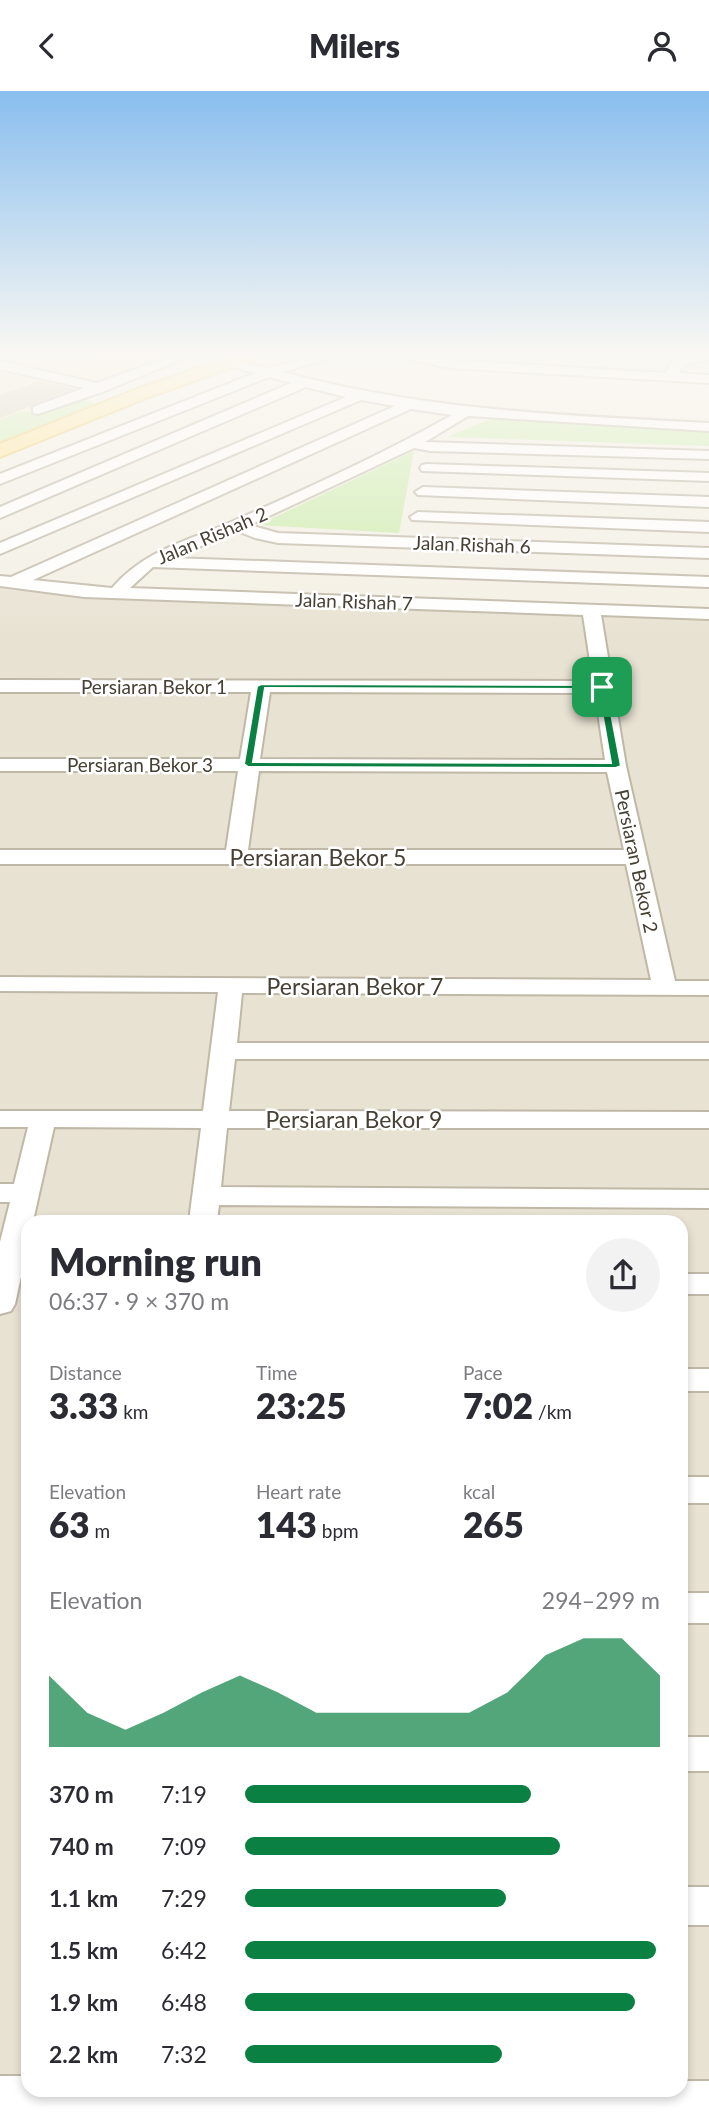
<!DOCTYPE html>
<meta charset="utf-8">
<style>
:root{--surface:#fff;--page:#f2f2f3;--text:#2b2b33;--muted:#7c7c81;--accent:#0b8043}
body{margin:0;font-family:Lato,sans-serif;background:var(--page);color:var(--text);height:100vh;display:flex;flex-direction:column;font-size:26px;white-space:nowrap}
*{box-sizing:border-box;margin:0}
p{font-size:23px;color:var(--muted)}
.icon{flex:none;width:38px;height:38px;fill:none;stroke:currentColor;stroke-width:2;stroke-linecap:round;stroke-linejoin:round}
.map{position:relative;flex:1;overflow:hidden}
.panel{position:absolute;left:21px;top:1124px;width:667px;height:882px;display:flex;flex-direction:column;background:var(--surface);border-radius:21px;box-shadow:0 4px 10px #0003}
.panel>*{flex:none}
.pin{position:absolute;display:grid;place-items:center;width:60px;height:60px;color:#fff;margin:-30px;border-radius:14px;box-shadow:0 4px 10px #0006}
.round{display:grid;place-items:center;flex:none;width:74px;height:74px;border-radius:37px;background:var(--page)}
.headline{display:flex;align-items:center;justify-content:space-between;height:119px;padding:0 28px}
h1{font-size:38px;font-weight:800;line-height:52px}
.stats{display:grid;grid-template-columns:repeat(3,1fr);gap:10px;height:119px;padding:7px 28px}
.stats div{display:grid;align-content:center}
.stats b{font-size:35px;font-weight:800}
.stats small{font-size:19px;font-weight:400}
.stats p{font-size:19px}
.chart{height:196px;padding:14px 28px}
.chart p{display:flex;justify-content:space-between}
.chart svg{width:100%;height:126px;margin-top:7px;fill:var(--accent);opacity:.7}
ul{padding:0 28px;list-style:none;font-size:23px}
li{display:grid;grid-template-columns:112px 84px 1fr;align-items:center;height:52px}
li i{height:18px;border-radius:9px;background:var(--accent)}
header{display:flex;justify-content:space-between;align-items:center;height:91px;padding:0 28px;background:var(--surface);font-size:32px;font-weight:800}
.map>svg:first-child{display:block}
.residential{fill:#e8e2d2;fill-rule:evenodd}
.commercial{fill:#f8e8ce}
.green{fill:#cbecaa}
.building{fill:#d6ccb9}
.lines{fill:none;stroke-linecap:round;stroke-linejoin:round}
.minor-casing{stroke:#c0b8a7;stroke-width:4}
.major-casing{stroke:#edc75a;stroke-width:4}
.minor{fill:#fff;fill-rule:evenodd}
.major{fill:#ffe492;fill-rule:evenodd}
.route{fill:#0b8043;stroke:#fff;stroke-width:2;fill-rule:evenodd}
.labels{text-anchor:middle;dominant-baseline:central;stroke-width:5;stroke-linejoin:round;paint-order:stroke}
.far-street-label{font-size:19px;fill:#474034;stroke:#fff}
.street-label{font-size:23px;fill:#474034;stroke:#fff}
</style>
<header><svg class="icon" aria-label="back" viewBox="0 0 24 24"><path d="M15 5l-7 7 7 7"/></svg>Milers<svg class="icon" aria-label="person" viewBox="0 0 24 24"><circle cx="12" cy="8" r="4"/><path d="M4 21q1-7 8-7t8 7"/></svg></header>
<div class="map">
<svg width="709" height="2028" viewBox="0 0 709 2028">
<rect width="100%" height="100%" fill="#f4f0e5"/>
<g class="residential">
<polygon points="0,264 204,264 0,340"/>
<path d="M0 497 76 506 709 528V2028H0ZM28 1130H681V1998H28Z"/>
</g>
<polygon class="commercial" points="102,264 204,264 0,340 0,300"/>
<g class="green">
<polygon points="76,307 99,313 0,355 0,328 23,320 37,322"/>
<polygon points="491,328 709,339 709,355 447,346"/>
<polygon points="414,360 399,442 258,434"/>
</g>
<polygon class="building" points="40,290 75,298 0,327 0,304"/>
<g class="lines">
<defs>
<g id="minor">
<polygon points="175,264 192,264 105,300 38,323 33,322 33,316 84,297 0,278 0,270 97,292"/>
<path d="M320 264H340L283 281C427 320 561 324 709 332V340L468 325 425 351 709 360V368L430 360 414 357 250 434 278 442 709 457V467L278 452 255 447 237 440 173 467 709 486V496L153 476 130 497 709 518V528L601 524 626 675 675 890H709V904L242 902 237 952H709V968H235L229 1020 709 1021V1037H227L221 1096 709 1099V1117L219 1114 217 1130H189L201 1037 54 1036 33 1130H28V1154L15 1213 11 1220 0 1223V1151L10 1111H0V1093H14L28 1036H0V1020H203L218 901 0 900V886L651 889 626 773H0V759H226L238 680H0V668H240L251 601H0V589L593 590 583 524 84 506 0 495V485L11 486 395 315 361 309 0 463V452L346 306 306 296 0 427V416L291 292 269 286 0 393V383L255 282 224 274V268L268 277ZM411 318 452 324C381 364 306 398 231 431 186 451 146 458 112 497L33 489ZM270 601 595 602 605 669 260 668ZM259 680 607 681 624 759H248Z"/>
<polygon points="402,264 424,264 449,269 666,282 673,269 695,264 709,264 709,268 683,275 679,282 709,284 709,292 449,277 403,267"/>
<polygon points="427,373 709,382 709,390 422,380 420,377 422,374"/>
<polygon points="423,396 709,406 709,416 418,404 415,401"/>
<polygon points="418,421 709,431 709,441 412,429 410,426"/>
<rect x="681" y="1183" width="28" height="20"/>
<rect x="681" y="1278" width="28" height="22"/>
<rect x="681" y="1386" width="28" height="26"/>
<rect x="681" y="1502" width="28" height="30"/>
<rect x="681" y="1646" width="28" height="34"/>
<rect x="681" y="1796" width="28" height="38"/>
<polygon points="0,1985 28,1985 28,1998 681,1998 681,1990 709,1990 709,2028 0,2028"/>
</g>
<polygon id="major" points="237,264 260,264 258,267 149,306 0,366 0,353 137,298"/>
</defs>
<use href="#minor" class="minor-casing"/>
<use href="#major" class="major-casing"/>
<use href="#minor" class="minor"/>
<use href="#major" class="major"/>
</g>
<linearGradient id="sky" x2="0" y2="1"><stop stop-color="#89beee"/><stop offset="0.48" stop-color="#faf8f3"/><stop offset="1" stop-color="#faf8f3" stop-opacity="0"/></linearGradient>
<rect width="709" height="548" fill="url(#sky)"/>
<path class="route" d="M261 593 602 594 606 596 621 675 616 677 248 676 244 673 257 595ZM265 597 598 598 611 672 253 671Z"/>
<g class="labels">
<g class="far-street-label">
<text transform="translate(212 444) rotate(-23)">Jalan Rishah 2</text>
<text transform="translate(472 453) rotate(2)">Jalan Rishah 6</text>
<text transform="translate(354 510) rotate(2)">Jalan Rishah 7</text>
<text x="154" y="595">Persiaran Bekor 1</text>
<text x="140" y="673">Persiaran Bekor 3</text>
<text transform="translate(637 770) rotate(78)">Persiaran Bekor 2</text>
</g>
<g class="street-label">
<text x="318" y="766">Persiaran Bekor 5</text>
<text x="355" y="895">Persiaran Bekor 7</text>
<text x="354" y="1028">Persiaran Bekor 9</text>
</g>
</g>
</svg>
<div class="pin" style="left:602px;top:596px;background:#1e9e55"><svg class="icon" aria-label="arrive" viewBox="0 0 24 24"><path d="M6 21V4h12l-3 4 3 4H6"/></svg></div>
<section class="panel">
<div class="headline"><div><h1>Morning run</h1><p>06:37 · 9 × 370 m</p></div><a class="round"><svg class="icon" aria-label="share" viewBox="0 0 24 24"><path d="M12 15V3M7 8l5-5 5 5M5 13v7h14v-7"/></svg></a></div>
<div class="stats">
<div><p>Distance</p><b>3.33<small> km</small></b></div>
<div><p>Time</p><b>23:25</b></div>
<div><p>Pace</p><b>7:02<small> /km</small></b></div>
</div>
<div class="stats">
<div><p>Elevation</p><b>63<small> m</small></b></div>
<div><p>Heart rate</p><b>143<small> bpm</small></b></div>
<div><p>kcal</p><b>265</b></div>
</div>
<div class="chart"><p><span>Elevation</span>294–299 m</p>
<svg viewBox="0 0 160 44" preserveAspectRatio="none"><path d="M0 44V19L10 32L20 38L30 32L40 25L50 19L60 25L70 32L80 32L90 32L100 32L110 32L120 25L130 12L140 6L150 6L160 19V44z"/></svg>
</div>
<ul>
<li><b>370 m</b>7:19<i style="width:69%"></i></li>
<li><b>740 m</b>7:09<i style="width:76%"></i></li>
<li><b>1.1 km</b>7:29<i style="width:63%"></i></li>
<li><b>1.5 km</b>6:42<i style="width:99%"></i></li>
<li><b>1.9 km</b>6:48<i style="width:94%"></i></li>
<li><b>2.2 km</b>7:32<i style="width:62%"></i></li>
</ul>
</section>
</div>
